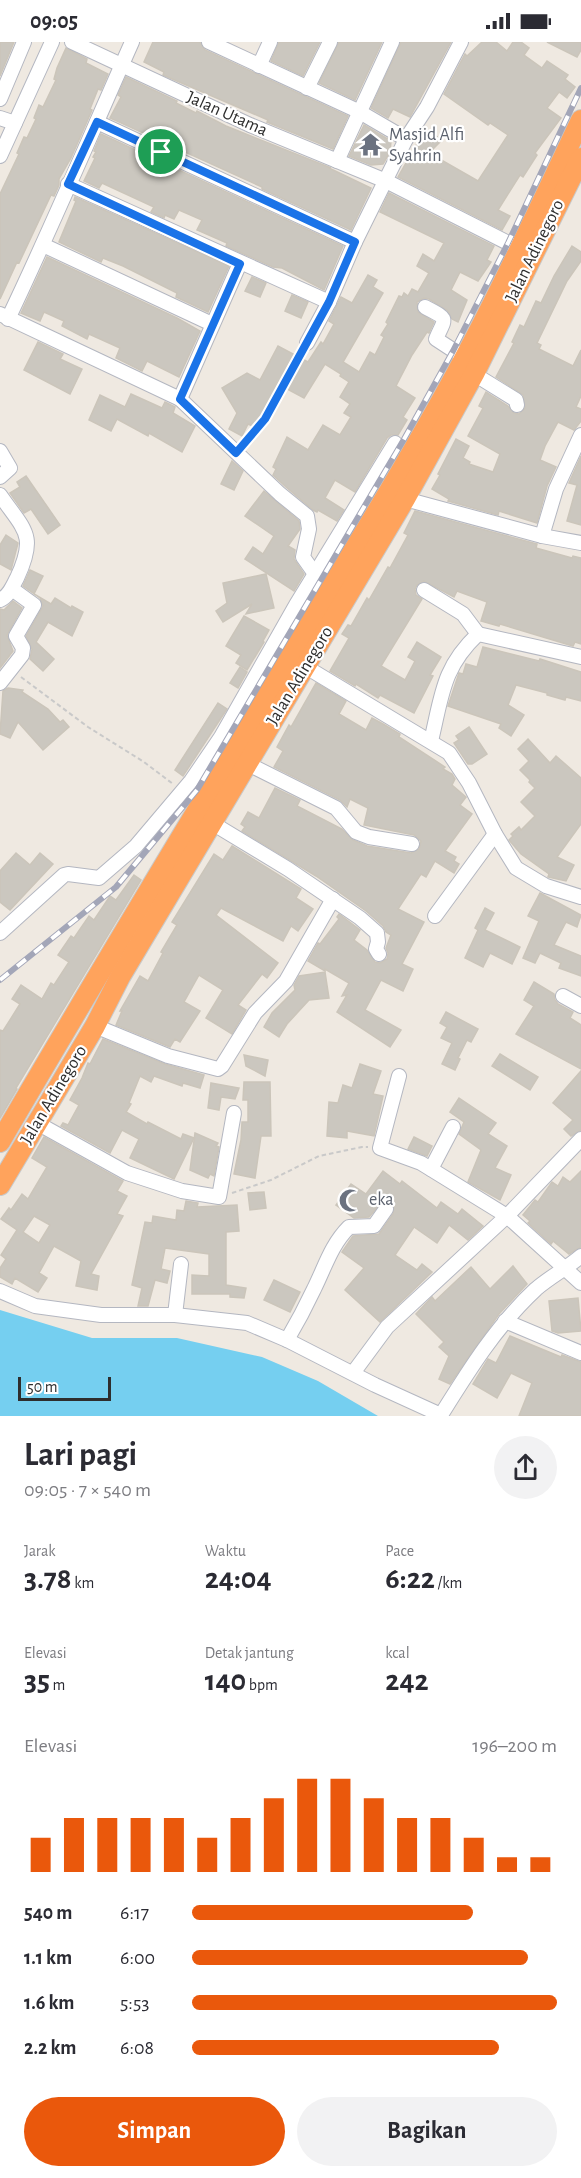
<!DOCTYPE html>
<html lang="id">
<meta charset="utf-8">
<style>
:root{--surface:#fff;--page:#f2f2f3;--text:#2b2b33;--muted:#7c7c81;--accent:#ea580c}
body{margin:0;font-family:"Alegreya Sans",sans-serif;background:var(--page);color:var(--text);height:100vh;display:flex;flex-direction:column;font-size:22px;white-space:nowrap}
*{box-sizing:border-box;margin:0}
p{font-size:20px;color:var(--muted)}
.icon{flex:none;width:33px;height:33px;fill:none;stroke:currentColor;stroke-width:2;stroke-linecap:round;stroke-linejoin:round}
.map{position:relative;height:1374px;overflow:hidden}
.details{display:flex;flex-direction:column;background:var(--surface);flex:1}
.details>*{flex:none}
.scale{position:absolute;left:18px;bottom:15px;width:93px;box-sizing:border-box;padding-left:6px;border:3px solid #2e2e2e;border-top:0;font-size:16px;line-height:21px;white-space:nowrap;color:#2e2e2e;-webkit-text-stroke:4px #fff;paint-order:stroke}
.pin{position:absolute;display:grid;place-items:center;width:51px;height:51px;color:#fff;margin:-26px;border:3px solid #fff;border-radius:50%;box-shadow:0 2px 6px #0007}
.round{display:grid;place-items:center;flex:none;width:63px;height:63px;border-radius:32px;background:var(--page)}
.head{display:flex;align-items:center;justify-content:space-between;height:102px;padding:0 24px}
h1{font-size:33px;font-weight:600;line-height:45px}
.figures{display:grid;grid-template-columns:repeat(3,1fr);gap:9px;height:102px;padding:6px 24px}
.figures div{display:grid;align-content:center}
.figures b{font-size:30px;font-weight:600}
.figures small{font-size:16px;font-weight:400}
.figures p{font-size:16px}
.chart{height:168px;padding:12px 24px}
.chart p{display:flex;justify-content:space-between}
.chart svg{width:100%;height:108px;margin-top:6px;stroke:var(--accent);stroke-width:6}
.primary-button{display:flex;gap:12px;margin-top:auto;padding:12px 24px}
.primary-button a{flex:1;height:69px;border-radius:36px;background:var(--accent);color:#fff;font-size:24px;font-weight:600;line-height:69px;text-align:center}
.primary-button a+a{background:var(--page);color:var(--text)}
ul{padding:0 24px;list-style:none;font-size:20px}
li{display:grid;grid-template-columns:96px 72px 1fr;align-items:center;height:45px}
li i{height:15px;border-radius:8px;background:var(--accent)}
.status{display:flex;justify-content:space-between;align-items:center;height:42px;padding:0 30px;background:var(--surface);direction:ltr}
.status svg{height:16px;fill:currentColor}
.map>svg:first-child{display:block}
.water{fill:#75cff0}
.building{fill:#cbc7bf;stroke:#cbc5ba;stroke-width:1.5;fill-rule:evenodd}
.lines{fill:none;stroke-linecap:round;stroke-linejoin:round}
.minor-casing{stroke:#b4b7c1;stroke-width:16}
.highway-casing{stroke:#c9c9c9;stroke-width:22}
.path{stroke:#c9c9c9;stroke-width:2;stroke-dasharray:4.5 3;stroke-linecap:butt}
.minor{stroke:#fff;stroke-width:14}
.highway{stroke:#ffa35c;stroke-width:20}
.rail-casing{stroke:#a3a6b8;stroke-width:6}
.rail{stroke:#fff;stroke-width:4;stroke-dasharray:11;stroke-linecap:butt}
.route-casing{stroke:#fff;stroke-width:12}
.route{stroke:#1a73e8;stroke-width:8}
.labels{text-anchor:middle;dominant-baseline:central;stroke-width:4.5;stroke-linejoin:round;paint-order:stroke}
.street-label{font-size:18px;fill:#2e2e2e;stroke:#fff}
.worship-label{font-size:18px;fill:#5b616d;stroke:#fff;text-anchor:start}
</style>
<div class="status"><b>09:05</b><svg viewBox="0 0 49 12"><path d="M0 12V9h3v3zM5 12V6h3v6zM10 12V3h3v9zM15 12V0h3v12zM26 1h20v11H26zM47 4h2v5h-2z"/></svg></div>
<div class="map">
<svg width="581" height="1374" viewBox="0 0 581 1374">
<rect width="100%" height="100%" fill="#efe9e1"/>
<polygon class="water" points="0,1268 92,1296 177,1296 262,1315 318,1339 378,1374 0,1374"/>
<g class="building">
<polygon points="0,0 14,0 0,34"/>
<polygon points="153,0 200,0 205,8 348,74 333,107 267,80 268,78 163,33 164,30 144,20"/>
<polygon points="279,0 320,0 303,34 271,19"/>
<polygon points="339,0 382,0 355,58 319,41"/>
<polygon points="401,0 451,0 410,75 393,67 388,76 371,66"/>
<polygon points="482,0 496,0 507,9 513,0 521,0 529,6 524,13 542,26 547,19 568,33 565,37 575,45 567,56 559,50 547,66 561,76 535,111 537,113 523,135 520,133 498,168 510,174 502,188 398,135 418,100 431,88 441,99 429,111 478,139 508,93 490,81 488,83 444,52 465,12 467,14"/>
<polygon points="547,0 581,0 581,8 577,15"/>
<polygon points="66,6 87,17 86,21 108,32 101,48 98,47 90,67 92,68 71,116 59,137 59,143 54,154 51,153 19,221 17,220 0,257 0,152 19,112 17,111 24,95 27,96 36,77 34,76 39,63 43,65 56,38 54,37 57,26"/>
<polygon points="126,35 177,59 176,61 196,71 197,69 226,84 331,126 329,126 371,146 351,188 262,147 262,145 110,76 121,55 118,53"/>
<polygon points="364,83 391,99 390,110 383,122 371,123 349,114"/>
<polygon points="101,92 343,204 324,248 282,226 273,225 226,204 227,201 197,188 202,178 179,168 174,177 165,173 164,176 151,170 154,165 102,141 99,146 84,139 95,116 93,115 96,110 94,109"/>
<polygon points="389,151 494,204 487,218 491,220 478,239 460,230 451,248 467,258 458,280 452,277 447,268 429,257 424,256 417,260 418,270 434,280 429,291 427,290 412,313 396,344 415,356 403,375 407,378 398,393 391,393 387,396 355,450 335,438 325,456 344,468 337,479 318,468 317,470 313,468 286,445 273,433 276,427 273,425 287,395 308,408 323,383 340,393 351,375 344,371 350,362 340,355 349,340 340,334 341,332 325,322 304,356 278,342 255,385 248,382 242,394 229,387 237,371 222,346 247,331 260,338 278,304 308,320 321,300 323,302 334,282 329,279 341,255 352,261 368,233 377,238 373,245 383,251 343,320 359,330 370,310 375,313 384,295 381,293 388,282 386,280 399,254 402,255 404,251 408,254 412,247 418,250 429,231 417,224 423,212 434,219 444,201 380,170"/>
<polygon points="75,155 229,224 208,270 176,255 177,251 123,224 103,216 101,220 59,200 76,159 74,158"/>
<polygon points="572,204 581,210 581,219 567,239 537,301 541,303 539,307 573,324 581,308 581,354 576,365 581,367 581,379 574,388 558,380 545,404 540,418 556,425 547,444 537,481 499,469 498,473 448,459 449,457 432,447 440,433 438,432 456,397 469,404 463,416 470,420 469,422 493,430 500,412 468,394 483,366 479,364 486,350 508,364 514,371 519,372 525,366 523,353 496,335 514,301 512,300 520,283 524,285 536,259 541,261 554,234"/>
<polygon points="47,215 177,276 200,289 179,335 147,319 142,329 116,316 120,306 89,292 87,297 62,284 64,279 44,270 40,279 21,271"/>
<polygon points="252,235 266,241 260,255 245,249"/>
<polygon points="292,253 308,260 301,276 285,269"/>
<polygon points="38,300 63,312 60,317 82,327 70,352 24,328"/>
<polygon points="131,352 162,366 165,360 175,365 173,371 195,384 182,410 149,391 148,394 117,377 111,389 89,378 100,353 125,365"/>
<polygon points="581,414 581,483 567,479 577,443 569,441"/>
<polygon points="232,419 243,429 234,448 221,442"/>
<polygon points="26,434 60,483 48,492 31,467 24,471 10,451 20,445 17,440"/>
<polygon points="264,449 299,479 300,487 288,504 295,508 294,517 304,532 294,549 245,517 253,505 263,512 274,494 245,474"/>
<polygon points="415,469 537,502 536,506 572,516 573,514 581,516 581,602 575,600 573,604 500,582 499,584 481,579 487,560 457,549 454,555 424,539 417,543 415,547 416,553 422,557 381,624 405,638 415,619 408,615 417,600 441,615 430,633 433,634 414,671 380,653 378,656 356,642 355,644 330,629 349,596 342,592 348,583 351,584 367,556 369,558 388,525 390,526 408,493 404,491"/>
<polygon points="6,493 18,501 11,528 0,522 0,503"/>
<polygon points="30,528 43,534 34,552 51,562 55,556 71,566 72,564 83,570 72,594 48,580 36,600 54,617 43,629 30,617 32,607 26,594 43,564 40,556 23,544"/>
<polygon points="266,532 274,566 246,572 252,562 223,580 216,569 227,561 223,541"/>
<polygon points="13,559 22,566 7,593 13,609 0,626 0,567 4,568"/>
<polygon points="244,574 269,588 263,599 264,600 247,628 236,621 241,613 226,604"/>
<polygon points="483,605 539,619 540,617 581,630 581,659 566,655 565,658 547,653 547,651 516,643 508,663 524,673 511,694 499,686 501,682 448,664 459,631 463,632 466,622 477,625"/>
<polygon points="240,625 247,630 238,646 230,641"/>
<polygon points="316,641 346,659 339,672 366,688 372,676 383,682 400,692 399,695 445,725 443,727 452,732 455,737 452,743 466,755 460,763 472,772 445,809 456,815 454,819 459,822 454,831 435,819 426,835 421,832 398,867 424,880 402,922 413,927 403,949 381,938 365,968 401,988 390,1005 337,970 347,953 342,954 349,941 325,927 325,929 308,919 318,901 320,902 339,877 337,875 339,872 360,888 354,898 367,908 375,920 380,921 387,917 388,911 386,906 391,893 386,890 383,884 366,869 316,834 242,789 245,785 241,782 248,770 259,776 275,746 300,758 297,764 342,787 353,798 367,804 411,811 419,807 421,799 414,793 364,783 368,766 350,757 347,765 340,758 274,725 283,709 277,705 289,683 291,685"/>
<polygon points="8,646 23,648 22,650 48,667 60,680 63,678 69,685 43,708 18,680 10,696 0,692 3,649"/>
<polygon points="218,661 227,667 183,734 175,728"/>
<polygon points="469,685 487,712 472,722 468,722 454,701 459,698 456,694"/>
<polygon points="528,697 550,721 556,714 581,736 581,782 557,815 574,823 566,839 548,835 549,832 521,812 509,798 513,794 511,792 519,785 521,788 535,774 521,760 535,746 529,740 530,738 520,728 529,719 518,707"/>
<polygon points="232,804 301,847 296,856 313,867 298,889 291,884 283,899 221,866 216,873 278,921 267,936 262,932 238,963 246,968 232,992 206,976 223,948 199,933 184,960 200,969 180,1000 175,997 170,1005 116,983 122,969 120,969 140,934 148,939 163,911 161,910 177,883 172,880 214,812 223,818"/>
<polygon points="16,811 30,823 40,811 53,822 10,868 0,860 0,829"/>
<polygon points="134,833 141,838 16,1046 17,1047 0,1076 0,988 3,989 20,962 12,957 21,943 42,957 51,941 54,943 69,920 58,913 71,894 74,896 89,874 94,878 110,854 116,858"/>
<polygon points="540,851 581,873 577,885 566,880 554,903 581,914 581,934 559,926 561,921 540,911 535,921 523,916 539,879 528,874"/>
<polygon points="485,866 494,871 485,888 520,905 512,922 490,911 483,925 465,916 478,888 475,886"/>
<polygon points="325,930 329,956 309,958 287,982 279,995 264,985 272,971 295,948 294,943 299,934"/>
<polygon points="534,940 554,952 555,958 558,962 573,970 570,976 581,983 581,1027 516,992 534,964 524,958"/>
<polygon points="446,970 478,987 471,1000 467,998 458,1016 460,1017 455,1028 442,1022 452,1001 441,996 447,985 440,981"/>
<polygon points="103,997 165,1022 204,1033 200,1046 183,1041 182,1044 154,1034 151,1040 140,1034 129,1061 131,1062 126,1070 147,1082 148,1080 181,1097 183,1092 194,1096 174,1137 130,1116 139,1097 122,1088 110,1111 61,1084 63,1081 68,1083 79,1063 70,1058 82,1036 88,1021 90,1022"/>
<polygon points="500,1012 538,1035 530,1048 492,1024"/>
<polygon points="244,1013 268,1018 265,1034 246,1024"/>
<polygon points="360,1022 381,1029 373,1052 383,1054 374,1094 347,1089 347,1096 327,1094 329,1060 338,1061 343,1043 352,1046"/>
<polygon points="581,1029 581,1088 571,1094 564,1087 573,1078 553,1061"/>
<polygon points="244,1040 270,1040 271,1094 261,1094 255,1136 234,1132 241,1098 242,1080 248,1080 248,1058 243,1058"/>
<polygon points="211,1041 239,1046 235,1057 221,1055 219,1068 208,1066"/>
<polygon points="459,1056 496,1081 488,1092 507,1104 495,1126 511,1133 500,1158 468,1140 481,1108 459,1092 464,1080 450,1070"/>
<polygon points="195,1091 218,1101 216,1104 219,1105 214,1134 210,1132 208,1136 190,1128"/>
<path d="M44 1095 123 1139 117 1149 127 1154 117 1172 123 1174 91 1232 99 1234 97 1248 76 1244 81 1219 54 1204 39 1231 47 1236 38 1250 15 1236 12 1242 0 1235V1226L6 1217 1 1213 17 1188 1 1177 9 1166 11 1168 22 1152 28 1157 47 1125 32 1116ZM34 1174 50 1183 39 1201 23 1190Z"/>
<polygon points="414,1095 432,1104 427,1114 408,1107"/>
<polygon points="383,1129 400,1142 402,1139 437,1166 441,1160 458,1172 462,1167 483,1184 468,1198 449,1183 437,1201 414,1185 395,1213 417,1228 422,1222 432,1230 380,1280 345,1248 364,1226 342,1210 353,1194 379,1192 393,1172 394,1164 391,1159 383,1159 369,1175 354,1176 336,1163 351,1142 366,1152"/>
<polygon points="581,1129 581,1205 569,1212 553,1199 551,1202 528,1181 530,1179 523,1173 535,1158 538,1160 552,1140 558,1144 563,1135 570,1140"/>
<polygon points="264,1150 266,1166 250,1168 248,1151"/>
<polygon points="186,1159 198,1161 197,1165 237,1163 239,1189 226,1190 226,1243 246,1246 244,1256 230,1255 230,1252 192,1252 192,1233 209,1234 209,1212 165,1206 161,1227 170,1229 167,1241 155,1238 148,1264 138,1264 142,1246 132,1243 145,1180 152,1181 153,1174 176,1178 177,1168 184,1169"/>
<polygon points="513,1224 527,1242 499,1272 450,1342 439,1337 449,1314 439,1305 444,1300 416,1272 432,1255 435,1259 471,1225 490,1247"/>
<polygon points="274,1238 300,1250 290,1270 264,1258"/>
<polygon points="578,1256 581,1289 558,1291 552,1289 549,1259"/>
<polygon points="510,1294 561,1315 562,1313 581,1320 581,1374 519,1374 532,1341 511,1331 497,1356 473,1342 488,1317 496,1321"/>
</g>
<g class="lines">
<defs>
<g id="minor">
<polyline points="72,0 250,83 386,139 520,207"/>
<polyline points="209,0 358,69 406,97"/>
<polyline points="259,24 270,0"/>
<polyline points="307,46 330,0"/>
<polyline points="0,57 24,0"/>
<polyline points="0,76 15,81"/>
<polyline points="97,80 355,200"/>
<polyline points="0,114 52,0"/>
<polyline points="337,119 392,0"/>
<polyline points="68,142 329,260"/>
<polyline points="43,203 212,282"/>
<path d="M425 265C449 278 446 274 436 297L465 316"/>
<polyline points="0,272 180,357 280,452 307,474 309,487 303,515 315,532"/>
<path d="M8 277C52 185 91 92 132 0"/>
<polyline points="307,301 329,260 355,200 406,97 427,65 461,0"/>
<polyline points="474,332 516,358 517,363"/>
<polyline points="180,357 240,221"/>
<polyline points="0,409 10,426 0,435"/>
<path d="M0 453C25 489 37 493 17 536 12 545 9 554 0 558"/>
<polyline points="405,457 542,494 581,501"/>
<polyline points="542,494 556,447 581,393"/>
<polyline points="424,548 463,572 478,592"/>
<polyline points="306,625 449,711 469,741 495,792 516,826 546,844 581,855"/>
<polyline points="0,641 22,613 23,606 16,594 34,563 12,547"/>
<path d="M431 699C442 654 442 626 478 592L581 615"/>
<polyline points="248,722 336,766 356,790 369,795 412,802"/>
<polyline points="212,781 288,827 360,876 377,891 378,900 376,907 379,912"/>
<polyline points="435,874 495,792"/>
<polyline points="0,891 64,833 68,832 99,836 136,804 191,739 221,695 296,563 395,401"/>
<polyline points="563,954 581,964"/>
<polyline points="95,984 168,1014 218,1027 222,1024 255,971 286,939 333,857"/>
<polyline points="399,1034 380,1106 421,1121 507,1174 581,1241"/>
<polyline points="37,1081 127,1131 182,1149 219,1155 234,1071"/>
<polyline points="431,1127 453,1085"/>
<path d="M0 1249 35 1264 101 1273H175L247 1281 287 1298 375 1343 441 1373C469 1328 497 1283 536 1247 550 1235 567 1226 581 1214"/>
<polyline points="175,1273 181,1222"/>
<polyline points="505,1279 581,1311"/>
<path d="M287 1298C297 1281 306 1264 314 1247 325 1225 331 1203 349 1185L374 1184 386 1167"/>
<polyline points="353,1331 387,1285 507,1174 581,1097"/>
</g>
<g id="highway">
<path d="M0 1100C101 926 206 755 309 582 362 494 416 407 464 317 506 239 543 158 581 78"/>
<polyline points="0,1143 95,984 120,935 405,457 474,332 581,116"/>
</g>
</defs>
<use href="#minor" class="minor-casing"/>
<use href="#highway" class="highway-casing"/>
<g class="path">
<polyline points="245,400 265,377 301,312"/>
<polyline points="21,635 88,685 144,720 173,742"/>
<polyline points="232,1151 271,1138 319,1114 362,1105 368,1105"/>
</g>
<use href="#minor" class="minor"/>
<use href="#highway" class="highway"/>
<defs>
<polyline id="rail" points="0,938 116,845 197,748 403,399 453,309 508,201 581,46"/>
</defs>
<use href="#rail" class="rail-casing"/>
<use href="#rail" class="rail"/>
</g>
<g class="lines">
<defs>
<polygon id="route" points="97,80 355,200 329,260 265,377 236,411 180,357 240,222 68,142"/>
</defs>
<use href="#route" class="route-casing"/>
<use href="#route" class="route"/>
</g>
<defs>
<symbol id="temple-bare" viewBox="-9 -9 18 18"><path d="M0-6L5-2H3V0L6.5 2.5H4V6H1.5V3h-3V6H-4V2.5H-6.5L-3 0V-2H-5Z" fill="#6b7280" stroke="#fff" stroke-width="2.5" paint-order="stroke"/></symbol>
<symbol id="mosque-bare" viewBox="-9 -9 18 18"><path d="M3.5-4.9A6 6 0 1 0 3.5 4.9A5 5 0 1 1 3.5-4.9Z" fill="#6b7280" stroke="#fff" stroke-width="2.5" paint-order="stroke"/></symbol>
</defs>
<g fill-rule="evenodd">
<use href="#temple-bare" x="354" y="86" width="33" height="33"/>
<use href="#mosque-bare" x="334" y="1142" width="33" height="33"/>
</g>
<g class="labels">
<g class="street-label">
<text transform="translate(227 72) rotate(24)">Jalan Utama</text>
<text transform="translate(535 209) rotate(-64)">Jalan Adinegoro</text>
<text transform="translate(300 634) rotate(-59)">Jalan Adinegoro</text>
<text transform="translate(54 1053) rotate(-59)">Jalan Adinegoro</text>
</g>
<g class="worship-label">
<text x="389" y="93">Masjid Alfi<tspan x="389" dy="21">Syahrin</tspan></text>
<text x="369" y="1158">eka</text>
</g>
</g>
</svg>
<div class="scale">50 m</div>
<div class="pin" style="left:161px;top:110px;background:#1e9e55"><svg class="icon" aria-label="arrive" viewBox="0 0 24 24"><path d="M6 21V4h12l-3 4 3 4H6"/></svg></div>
</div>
<section class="details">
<div class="head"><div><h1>Lari pagi</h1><p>09:05 · 7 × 540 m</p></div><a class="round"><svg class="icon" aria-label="share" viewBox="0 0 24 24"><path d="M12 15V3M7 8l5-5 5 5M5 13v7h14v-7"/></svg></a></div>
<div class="figures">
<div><p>Jarak</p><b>3.78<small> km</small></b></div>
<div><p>Waktu</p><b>24:04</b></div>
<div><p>Pace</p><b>6:22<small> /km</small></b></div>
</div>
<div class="figures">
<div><p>Elevasi</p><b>35<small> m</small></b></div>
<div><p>Detak jantung</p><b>140<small> bpm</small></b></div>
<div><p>kcal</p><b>242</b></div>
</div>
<div class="chart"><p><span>Elevasi</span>196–200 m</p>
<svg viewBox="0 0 160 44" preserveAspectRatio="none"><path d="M5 44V30M15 44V22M25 44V22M35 44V22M45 44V22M55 44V30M65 44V22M75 44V14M85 44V6M95 44V6M105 44V14M115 44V22M125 44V22M135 44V30M145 44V38M155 44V38"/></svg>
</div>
<ul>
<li><b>540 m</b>6:17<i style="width:77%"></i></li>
<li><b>1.1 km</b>6:00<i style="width:92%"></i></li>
<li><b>1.6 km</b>5:53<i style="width:100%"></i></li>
<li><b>2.2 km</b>6:08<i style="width:84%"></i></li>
</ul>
<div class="primary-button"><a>Simpan</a><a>Bagikan</a></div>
</section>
